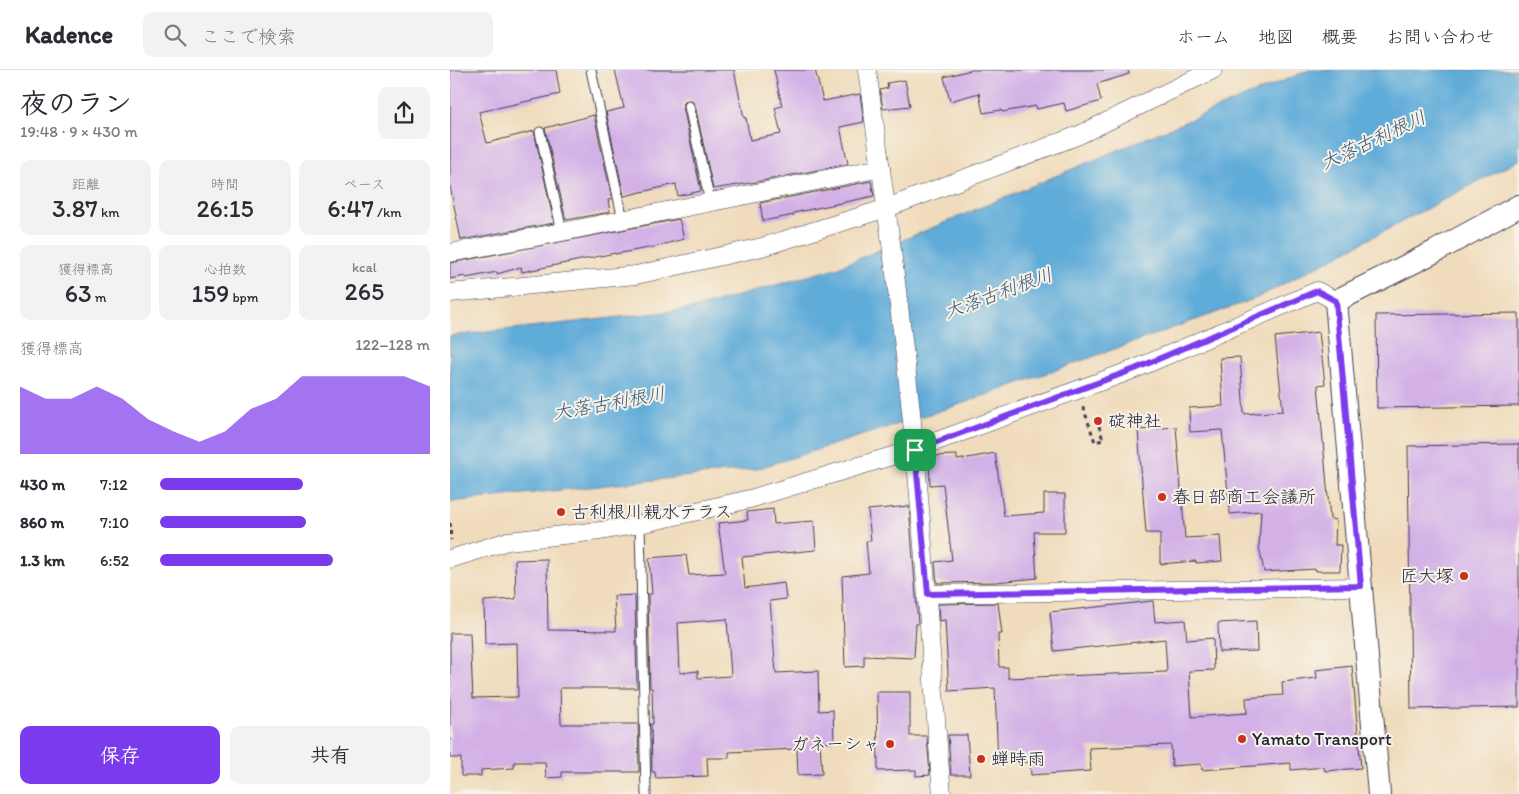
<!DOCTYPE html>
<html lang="ja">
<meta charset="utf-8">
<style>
:root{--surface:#fff;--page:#f2f2f3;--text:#2b2b33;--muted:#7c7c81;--line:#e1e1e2;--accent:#7c3aed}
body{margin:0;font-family:Itim,"Klee One",sans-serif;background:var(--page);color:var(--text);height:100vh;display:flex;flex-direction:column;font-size:19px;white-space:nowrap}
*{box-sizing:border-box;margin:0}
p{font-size:16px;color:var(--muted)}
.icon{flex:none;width:28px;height:28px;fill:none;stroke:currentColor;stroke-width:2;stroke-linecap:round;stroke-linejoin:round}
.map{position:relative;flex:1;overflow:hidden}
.drawer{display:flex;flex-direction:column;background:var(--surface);width:450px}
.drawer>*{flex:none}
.pin{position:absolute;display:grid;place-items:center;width:42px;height:42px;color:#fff;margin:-21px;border-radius:10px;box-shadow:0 2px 8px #0006}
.round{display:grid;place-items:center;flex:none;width:52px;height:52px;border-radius:10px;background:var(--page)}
.overview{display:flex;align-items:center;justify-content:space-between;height:85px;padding:0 20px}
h1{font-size:28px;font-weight:600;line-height:38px}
.stats{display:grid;grid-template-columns:repeat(3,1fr);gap:8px;height:85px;padding:5px 20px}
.stats div{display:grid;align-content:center;border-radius:10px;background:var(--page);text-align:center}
.stats b{font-size:25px;font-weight:600}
.stats small{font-size:14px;font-weight:400}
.stats p{font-size:14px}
.chart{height:140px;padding:10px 20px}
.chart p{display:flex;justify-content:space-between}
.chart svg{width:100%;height:90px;margin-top:5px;fill:var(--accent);opacity:.7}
.cta{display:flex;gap:10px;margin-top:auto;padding:10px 20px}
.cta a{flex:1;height:58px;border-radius:10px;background:var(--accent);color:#fff;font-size:20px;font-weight:600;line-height:58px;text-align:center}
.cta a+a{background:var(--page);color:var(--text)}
ul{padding:0 20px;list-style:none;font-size:16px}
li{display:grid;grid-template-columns:80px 60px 1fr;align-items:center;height:38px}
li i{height:12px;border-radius:6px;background:var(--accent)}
header{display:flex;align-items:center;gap:30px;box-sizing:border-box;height:70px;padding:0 25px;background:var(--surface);border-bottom:1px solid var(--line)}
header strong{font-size:24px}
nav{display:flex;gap:28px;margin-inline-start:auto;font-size:18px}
.search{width:350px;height:45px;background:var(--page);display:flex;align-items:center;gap:12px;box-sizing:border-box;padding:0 18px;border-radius:10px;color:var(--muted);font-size:19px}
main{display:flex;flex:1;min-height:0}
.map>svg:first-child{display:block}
.water{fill:#61acd9;stroke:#42678a}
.building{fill:#d3b1e7;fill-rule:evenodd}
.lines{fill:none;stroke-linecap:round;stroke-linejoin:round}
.service-casing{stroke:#413e4e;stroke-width:11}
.minor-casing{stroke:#413e4e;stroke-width:19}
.tertiary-casing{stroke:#413e4e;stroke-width:24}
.path{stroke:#413e4e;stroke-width:3;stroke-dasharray:4 4;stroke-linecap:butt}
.service{stroke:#fff;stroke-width:9}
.minor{stroke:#fff;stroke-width:18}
.tertiary{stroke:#fff;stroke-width:22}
.route-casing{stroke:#fff;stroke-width:10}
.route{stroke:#7c3aed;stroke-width:6}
.poi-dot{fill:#c8321e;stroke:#f7f3e8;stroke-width:2}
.labels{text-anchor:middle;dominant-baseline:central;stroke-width:4;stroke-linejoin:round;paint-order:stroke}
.poi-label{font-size:18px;fill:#22223b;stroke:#f7f3e8;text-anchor:start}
.water-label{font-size:19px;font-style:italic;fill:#3b597a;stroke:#f7f3e8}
</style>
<header>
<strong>Kadence</strong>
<div class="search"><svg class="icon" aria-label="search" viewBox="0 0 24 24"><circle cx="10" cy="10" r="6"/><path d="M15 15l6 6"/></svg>ここで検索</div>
<nav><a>ホーム</a><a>地図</a><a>概要</a><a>お問い合わせ</a></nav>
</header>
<main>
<section class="drawer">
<div class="overview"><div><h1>夜のラン</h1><p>19:48 · 9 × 430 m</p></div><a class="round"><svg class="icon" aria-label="share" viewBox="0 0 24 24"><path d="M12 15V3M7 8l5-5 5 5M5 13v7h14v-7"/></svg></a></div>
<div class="stats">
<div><p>距離</p><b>3.87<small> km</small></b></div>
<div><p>時間</p><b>26:15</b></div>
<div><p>ペース</p><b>6:47<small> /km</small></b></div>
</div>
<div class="stats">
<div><p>獲得標高</p><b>63<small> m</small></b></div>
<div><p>心拍数</p><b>159<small> bpm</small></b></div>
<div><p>kcal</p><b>265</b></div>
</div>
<div class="chart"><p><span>獲得標高</span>122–128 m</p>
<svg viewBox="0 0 160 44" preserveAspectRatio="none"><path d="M0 44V11L10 17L20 17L30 11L40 17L50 27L60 33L70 38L80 33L90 22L100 17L110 6L120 6L130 6L140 6L150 6L160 11V44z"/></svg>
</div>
<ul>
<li><b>430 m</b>7:12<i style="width:53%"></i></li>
<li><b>860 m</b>7:10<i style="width:54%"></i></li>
<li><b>1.3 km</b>6:52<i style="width:64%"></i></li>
</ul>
<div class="cta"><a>保存</a><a>共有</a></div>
</section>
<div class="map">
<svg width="1069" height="724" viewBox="0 0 1069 724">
<rect width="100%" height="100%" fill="#f7f3e8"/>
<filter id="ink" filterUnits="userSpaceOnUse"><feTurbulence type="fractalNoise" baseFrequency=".02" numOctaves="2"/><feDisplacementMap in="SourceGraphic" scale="10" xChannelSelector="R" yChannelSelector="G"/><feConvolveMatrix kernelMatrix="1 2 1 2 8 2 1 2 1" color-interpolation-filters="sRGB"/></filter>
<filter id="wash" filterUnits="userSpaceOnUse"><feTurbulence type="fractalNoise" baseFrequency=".0096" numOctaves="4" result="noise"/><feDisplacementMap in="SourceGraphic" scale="20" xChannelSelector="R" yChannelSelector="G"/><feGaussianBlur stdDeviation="1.12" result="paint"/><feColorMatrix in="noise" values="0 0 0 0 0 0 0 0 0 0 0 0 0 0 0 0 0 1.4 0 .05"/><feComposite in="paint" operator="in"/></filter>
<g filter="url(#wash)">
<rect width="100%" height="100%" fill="#f0dcbc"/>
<polygon class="water" points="859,0 1069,0 1069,90 807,228 505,336 306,399 0,432 0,266 242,239 386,198"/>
<g id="blocks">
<g class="building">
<polygon points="0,0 106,0 110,24 29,42 37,73 84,61 104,153 11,170 0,116"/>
<polygon points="165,0 284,0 294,48 296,48 300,70 331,64 325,38 332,36 324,0 365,0 373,31 410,24 414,52 390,57 398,94 306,112 263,119 245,35 241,30 237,30 233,34 233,37 251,121 228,126 226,114 174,126 156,42 174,38"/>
<polygon points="521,0 678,0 679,4 647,14 651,31 616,41 614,33 587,39 586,36 552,42 551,40 533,43 529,23 500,31 494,7"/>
<polygon points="455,10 460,36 433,39 430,20 438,18 437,13"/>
<polygon points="144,45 162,129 158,130 160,142 116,150 95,58"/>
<polygon points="421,111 424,126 343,143 344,145 313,151 310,133"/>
<polygon points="229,149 234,169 204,177 165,184 165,183 72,202 71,197 47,204 47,202 16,208 15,206 0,209 0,193"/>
<polygon points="1069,243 1069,336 927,338 926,245"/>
<polygon points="869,262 875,314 868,315 880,449 886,450 885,475 891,475 890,501 866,501 866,499 814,502 809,476 811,441 780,444 772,360 740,362 739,338 773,336 770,288 790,287 794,344 833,341 825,267"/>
<polygon points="726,357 735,468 770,466 772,491 746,493 746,491 710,494 710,463 696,463 688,360"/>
<polygon points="1069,374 1069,637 961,639 958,376"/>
<polygon points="545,383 554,446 594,443 594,424 615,424 615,462 584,462 587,508 546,512 487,513 485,492 502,490 493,414 480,415 479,386 507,385 507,390"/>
<polygon points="459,436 468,554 466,554 464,588 414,586 414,596 395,597 392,506 419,503 416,471 421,471 418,440"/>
<path d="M323 439 324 454 364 451 366 480 292 487 295 518 334 513 336 529 320 531 326 603 368 601 369 641 383 640 384 672 370 673 372 704 348 705 347 679 279 682V688H257L258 706 206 708 205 702H202L201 654H203L202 618H200L198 524H202L199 488 236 485 239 505 275 503 268 453 298 450 297 442ZM277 549 281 606 248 608V601L230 603 228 553Z"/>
<polygon points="97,489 98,560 166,561 164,526 185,525 187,618 110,618 111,654 188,654 189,702 112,702 112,707 96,708 95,692 64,692 64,698 31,700 31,706 11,706 11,688 0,688 0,563 20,563 23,628 68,627 67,573 35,574 34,531 66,529 65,490"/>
<polygon points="703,531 705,552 735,550 737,570 763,568 764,600 739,601 742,647 797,643 796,628 833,625 832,612 867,608 866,600 902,596 911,698 875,701 874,697 841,700 841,693 752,700 751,694 722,696 721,675 639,678 641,701 581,705 580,692 548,693 545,618 499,621 495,550 489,551 488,534 548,533 552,564 548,564 549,597 558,597 558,608 717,602 715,569 604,581 600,542"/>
<polygon points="806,551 807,581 769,582 768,553"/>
<polygon points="427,622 460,622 460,666 477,666 480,705 466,706 466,700 428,701"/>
<polygon points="498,665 517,665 520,705 501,705"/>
</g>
</g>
</g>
<g filter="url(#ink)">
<use href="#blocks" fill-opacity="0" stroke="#413e4e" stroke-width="1"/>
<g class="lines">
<defs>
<g id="service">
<polyline points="141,0 173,150"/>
<polyline points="239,36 260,132"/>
<polyline points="90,62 112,162"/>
<polyline points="190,454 196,724"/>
</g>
<g id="minor">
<path d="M417 0C435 127 453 254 465 382 476 496 482 610 492 724"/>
<polyline points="0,183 112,162 431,98"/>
<polyline points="0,223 186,205 312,177 437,138 629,65 763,0"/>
<polyline points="0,489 58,471 150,461 190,454 300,429 465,379 685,299 867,221 886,231"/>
<polyline points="477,524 911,517"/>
</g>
<polyline id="tertiary" points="929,724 886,231 984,182 1069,136"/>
</defs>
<use href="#service" class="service-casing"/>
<use href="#minor" class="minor-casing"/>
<use href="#tertiary" class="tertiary-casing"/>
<g class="path">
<polyline points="633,337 645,372 653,370 649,356"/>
<polyline points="144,433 145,443"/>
<polyline points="0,453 1,470"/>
</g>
<use href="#service" class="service"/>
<use href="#minor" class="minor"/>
<use href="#tertiary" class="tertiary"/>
</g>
</g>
<g class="lines" filter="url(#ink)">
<defs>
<polygon id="route" points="867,221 886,231 911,516 478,524 465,380 685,299"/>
</defs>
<use href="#route" class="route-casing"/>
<use href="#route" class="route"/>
</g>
<g class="poi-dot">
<circle cx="648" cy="351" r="5"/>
<circle cx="712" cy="427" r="5"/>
<circle cx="111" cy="442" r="5"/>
<circle cx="1014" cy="506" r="5"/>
<circle cx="792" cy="669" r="5"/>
<circle cx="440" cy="674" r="5"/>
<circle cx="531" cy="689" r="5"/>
</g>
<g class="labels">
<g class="poi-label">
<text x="658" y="351">碇神社</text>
<text x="722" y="427">春日部商工会議所</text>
<text x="121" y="442">古利根川親水テラス</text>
<text x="1004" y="506" text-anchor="end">匠大塚</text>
<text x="802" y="669">Yamato Transport</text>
<text x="430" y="674" text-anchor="end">ガネーシャ</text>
<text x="541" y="689">蝉時雨</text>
</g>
<g class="water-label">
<text transform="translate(923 70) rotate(-25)">大落古利根川</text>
<text transform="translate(548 223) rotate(-20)">大落古利根川</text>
<text transform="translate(159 333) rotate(-10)">大落古利根川</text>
</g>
</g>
</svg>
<div class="pin" style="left:465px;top:380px;background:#1e9e55"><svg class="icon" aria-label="arrive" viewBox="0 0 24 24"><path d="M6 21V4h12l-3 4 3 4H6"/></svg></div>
</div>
</main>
